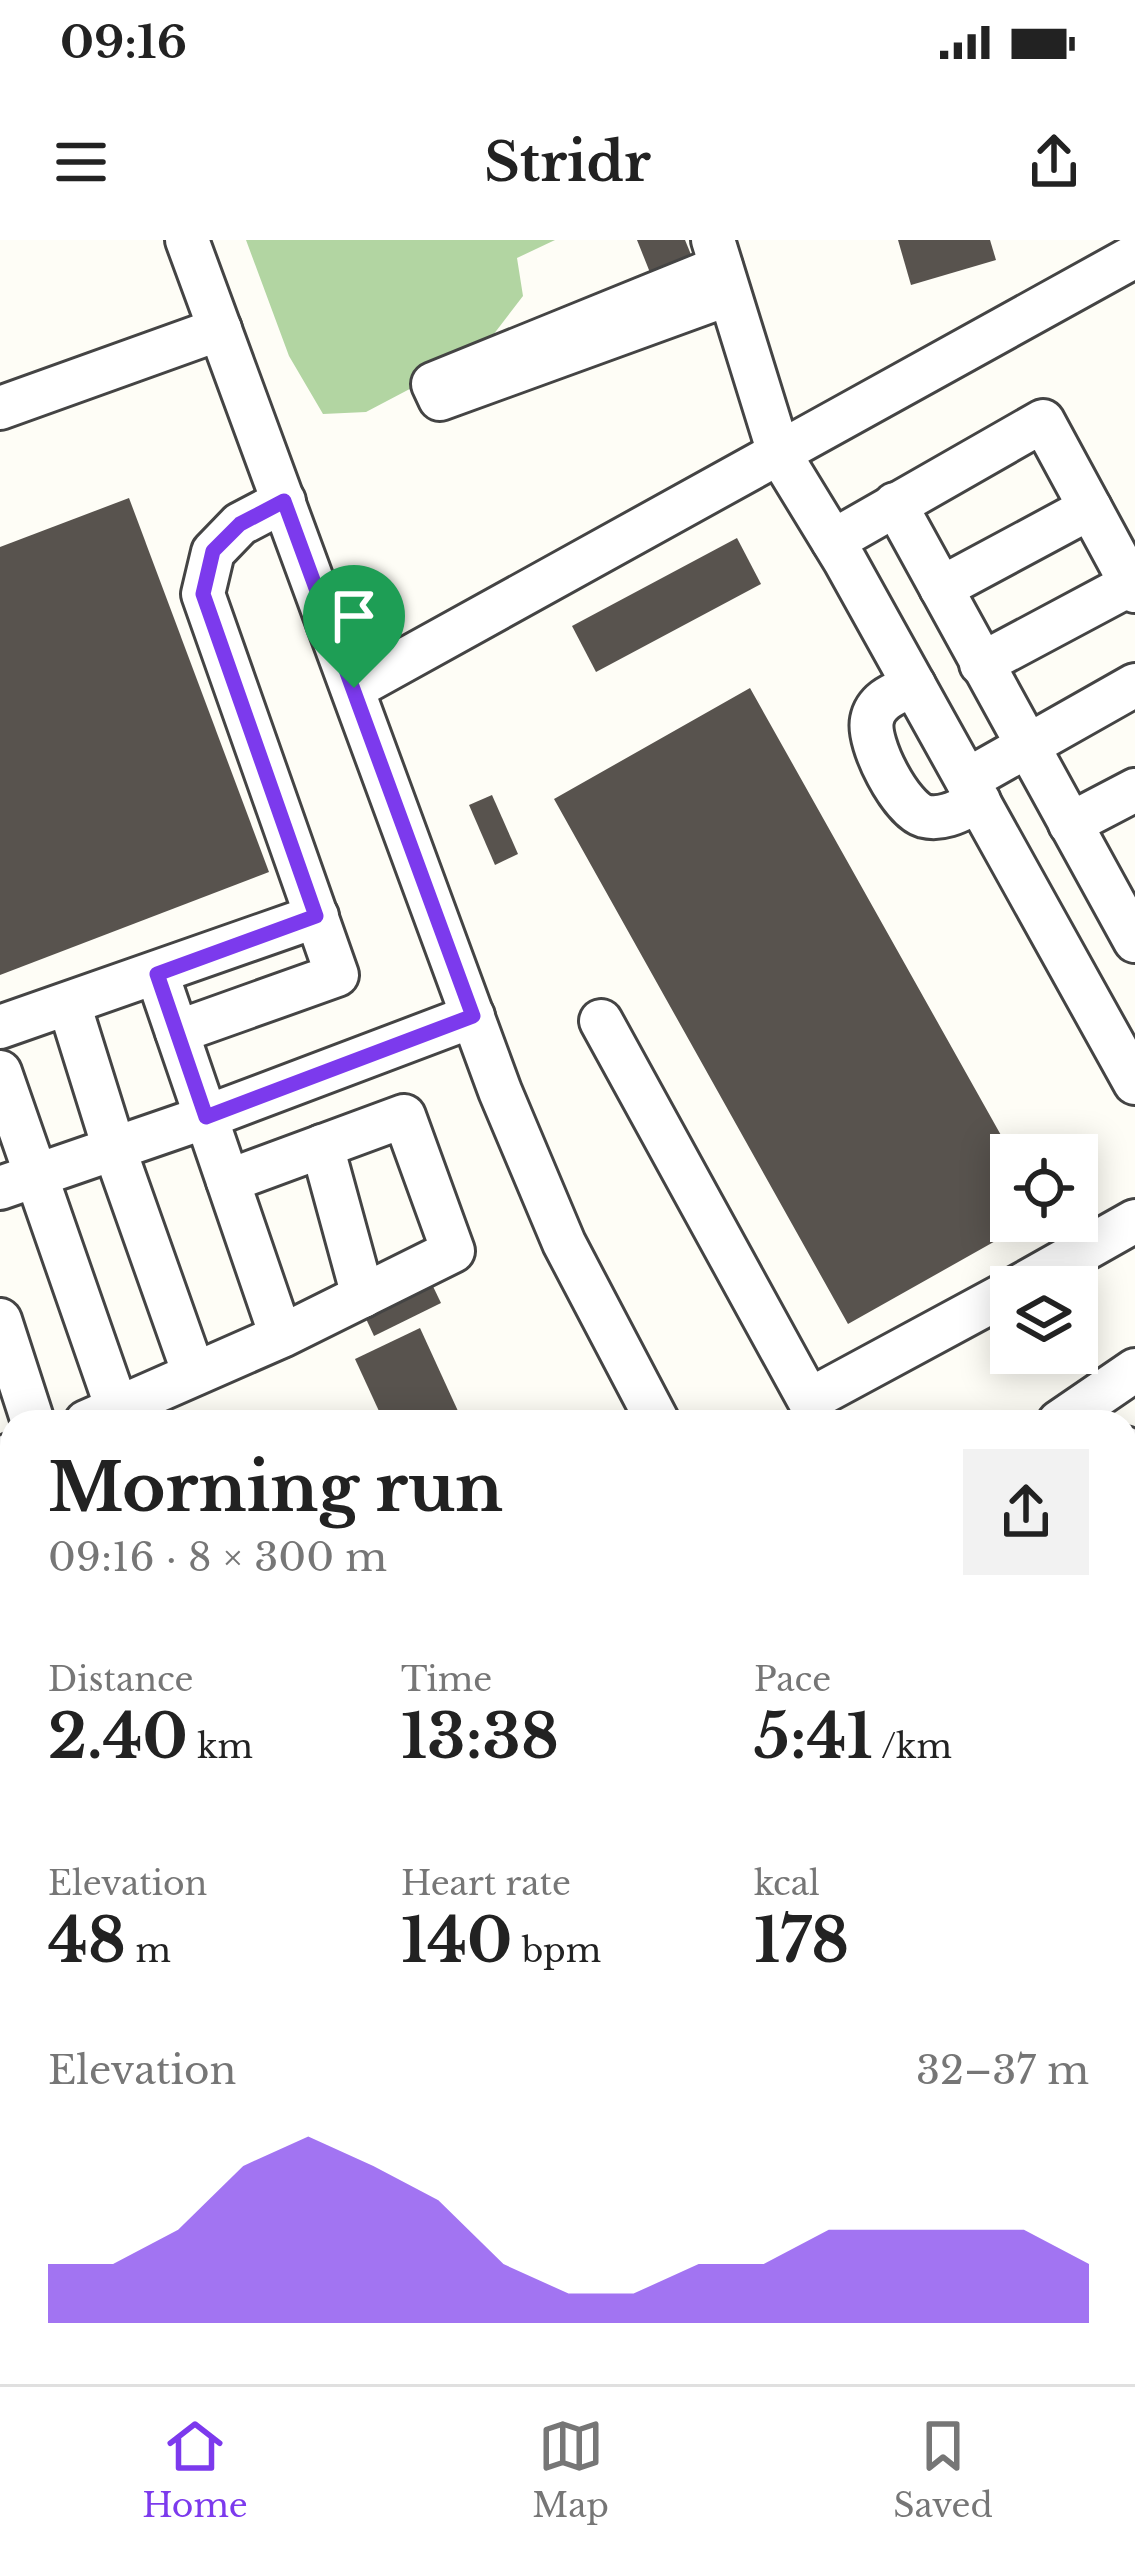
<!DOCTYPE html>
<meta charset="utf-8">
<style>
:root{--surface:#fff;--page:#f2f2f2;--text:#222;--muted:#767676;--line:#e0e0e0;--accent:#7c3aed}
body{margin:0;font-family:"Libre Baskerville",serif;background:var(--page);color:var(--text);height:100vh;display:flex;flex-direction:column;font-size:45px;white-space:nowrap}
*{box-sizing:border-box;margin:0}
p{font-size:39px;color:var(--muted)}
.icon{flex:none;width:66px;height:66px;fill:none;stroke:currentColor;stroke-width:2;stroke-linecap:round;stroke-linejoin:round}
.map{position:relative;flex:1;overflow:hidden}
.details{position:absolute;left:0px;top:1170px;width:1137px;height:975px;display:flex;flex-direction:column;background:var(--surface);border-radius:36px 36px 0 0;box-shadow:0 6px 30px #0003}
.details>*{flex:none}
.fabs{position:absolute;left:990px;top:894px;display:grid;gap:24px}
.fabs a{display:grid;place-items:center;width:108px;height:108px;border-radius:0px;background:var(--surface);box-shadow:0 6px 30px #0003;font-size:60px}
.pin{position:absolute;display:grid;place-items:center;width:102px;height:102px;color:#fff;margin:-123px -51px;border-radius:50% 50% 50% 0;rotate:-45deg;box-shadow:0 0 12px #0007}
.pin .icon{rotate:45deg}
.round{display:grid;place-items:center;flex:none;width:126px;height:126px;border-radius:0px;background:var(--page)}
.overview{display:flex;align-items:center;justify-content:space-between;height:204px;padding:0 48px}
h1{font-size:66px;font-weight:700;line-height:90px}
.figures{display:grid;grid-template-columns:repeat(3,1fr);gap:18px;height:204px;padding:12px 48px}
.figures div{display:grid;align-content:center}
.figures b{font-size:60px;font-weight:700}
.figures small{font-size:33px;font-weight:400}
.figures p{font-size:33px}
.chart{height:336px;padding:24px 48px}
.chart p{display:flex;justify-content:space-between}
.chart svg{width:100%;height:216px;margin-top:12px;fill:var(--accent);opacity:.7}
.status{display:flex;justify-content:space-between;align-items:center;height:84px;padding:0 60px;background:var(--surface);direction:ltr}
.status svg{height:33px;fill:currentColor}
header{display:flex;justify-content:space-between;align-items:center;height:156px;padding:0 48px;background:var(--surface);font-size:54px;font-weight:700}
.menu{display:flex;justify-content:space-around;align-items:center;height:168px;border-top:3px solid var(--line);background:var(--surface);font-size:33px;color:var(--muted)}
.menu a{display:grid;justify-items:center;gap:6px}
.menu .selected{color:var(--accent)}
.map>svg:first-child{display:block}
.forest{fill:#b2d5a2}
.building{fill:#58534e}
.lines{fill:none;stroke-linecap:round;stroke-linejoin:round}
.minor-casing{stroke:#444;stroke-width:48}
.minor{stroke:#fff;stroke-width:42}
.route-casing{stroke:#fff;stroke-width:24}
.route{stroke:#7c3aed;stroke-width:15}
</style>
<div class="status"><b>09:16</b><svg viewBox="0 0 49 12"><path d="M0 12V9h3v3zM5 12V6h3v6zM10 12V3h3v9zM15 12V0h3v12zM26 1h20v11H26zM47 4h2v5h-2z"/></svg></div>
<header><svg class="icon" aria-label="menu" viewBox="0 0 24 24"><path d="M4 6h16M4 12h16M4 18h16"/></svg>Stridr<svg class="icon" aria-label="share" viewBox="0 0 24 24"><path d="M12 15V3M7 8l5-5 5 5M5 13v7h14v-7"/></svg></header>
<div class="map">
<svg width="1135" height="2144" viewBox="0 0 1135 2144">
<rect width="100%" height="100%" fill="#fefdf6"/>
<polygon class="forest" points="246,0 555,0 517,18 523,56 480,112 366,172 323,174 289,116"/>
<g class="building">
<polygon points="637,0 685,0 699,34 657,50"/>
<polygon points="898,0 990,0 996,20 911,45"/>
<polygon points="129,258 269,632 0,735 0,307"/>
<polygon points="737,298 761,344 596,432 572,386"/>
<polygon points="750,448 1011,913 1011,981 1031,981 848,1084 554,559"/>
<polygon points="492,555 518,614 495,625 469,565"/>
<polygon points="428,1036 441,1063 374,1096 361,1068"/>
<polygon points="420,1088 463,1182 384,1182 355,1119"/>
</g>
<g class="lines">
<defs>
<g id="minor">
<polyline points="187,0 500,851 564,1003 658,1182"/>
<polyline points="713,0 779,213 845,321 1135,843"/>
<polyline points="721,27 433,144 440,159 729,54"/>
<polyline points="0,168 220,89"/>
<polyline points="895,264 1135,701"/>
<polyline points="833,301 1043,181 1135,351"/>
<polyline points="941,348 1090,268"/>
<polyline points="981,424 1131,344"/>
<path d="M914 445C897 453 876 459 872 480 867 504 901 569 924 576 944 581 962 569 979 561"/>
<polyline points="354,448 1135,16"/>
<polyline points="967,540 1135,445"/>
<polyline points="1070,584 1135,550"/>
<polyline points="157,734 281,1096"/>
<polyline points="69,764 114,908 194,1134"/>
<polyline points="601,781 809,1160 1011,1051"/>
<polyline points="0,787 317,676"/>
<polyline points="177,792 337,735 203,354 213,312 240,284 284,261"/>
<polyline points="0,832 117,1168"/>
<polyline points="322,906 363,1056"/>
<polyline points="0,948 206,877 473,776"/>
<polyline points="1018,1047 1135,981"/>
<polyline points="0,1080 33,1182"/>
<polyline points="86,1182 284,1095 453,1011 404,876 228,941"/>
<polyline points="1059,1182 1135,1130"/>
<polyline points="1125,1208 1135,1216"/>
<polyline points="0,1220 12,1214"/>
<polyline points="1125,1762 1135,1771"/>
<polyline points="1125,1908 1135,1905"/>
<polyline points="884,2133 889,2144"/>
<polyline points="619,2144 640,2133"/>
<polyline points="775,2144 795,2133"/>
</g>
</defs>
<use href="#minor" class="minor-casing"/>
<use href="#minor" class="minor"/>
</g>
<g class="lines">
<defs>
<polygon id="route" points="284,261 473,776 206,877 157,734 316,676 203,354 213,311 240,284"/>
</defs>
<use href="#route" class="route-casing"/>
<use href="#route" class="route"/>
</g>
</svg>
<div class="fabs">
<a><svg class="icon" aria-label="locate" viewBox="0 0 24 24"><circle cx="12" cy="12" r="6"/><path d="M12 2v4M12 18v4M2 12h4M18 12h4"/></svg></a>
<a><svg class="icon" aria-label="layers" viewBox="0 0 24 24"><path d="M12 4l9 5-9 5-9-5zM3 14l9 5 9-5"/></svg></a>
</div>
<div class="pin" style="left:354px;top:448px;background:#1e9e55"><svg class="icon" aria-label="arrive" viewBox="0 0 24 24"><path d="M6 21V4h12l-3 4 3 4H6"/></svg></div>
<section class="details">
<div class="overview"><div><h1>Morning run</h1><p>09:16 · 8 × 300 m</p></div><a class="round"><svg class="icon" aria-label="share" viewBox="0 0 24 24"><path d="M12 15V3M7 8l5-5 5 5M5 13v7h14v-7"/></svg></a></div>
<div class="figures">
<div><p>Distance</p><b>2.40<small> km</small></b></div>
<div><p>Time</p><b>13:38</b></div>
<div><p>Pace</p><b>5:41<small> /km</small></b></div>
</div>
<div class="figures">
<div><p>Elevation</p><b>48<small> m</small></b></div>
<div><p>Heart rate</p><b>140<small> bpm</small></b></div>
<div><p>kcal</p><b>178</b></div>
</div>
<div class="chart"><p><span>Elevation</span>32–37 m</p>
<svg viewBox="0 0 160 44" preserveAspectRatio="none"><path d="M0 44V32L10 32L20 25L30 12L40 6L50 12L60 19L70 32L80 38L90 38L100 32L110 32L120 25L130 25L140 25L150 25L160 32V44z"/></svg>
</div>
</section>
</div>
<nav class="menu">
<a class="selected"><svg class="icon" aria-label="home" viewBox="0 0 24 24"><path d="M3 11l9-7 9 7M6 9v11h12V9"/></svg>Home</a>
<a><svg class="icon" aria-label="map" viewBox="0 0 24 24"><path d="M3 6l6-2 6 2 6-2v14l-6 2-6-2-6 2zM9 4v14M15 6v14"/></svg>Map</a>
<a><svg class="icon" aria-label="saved" viewBox="0 0 24 24"><path d="M7 4h10v16l-5-4-5 4z"/></svg>Saved</a>
</nav>
